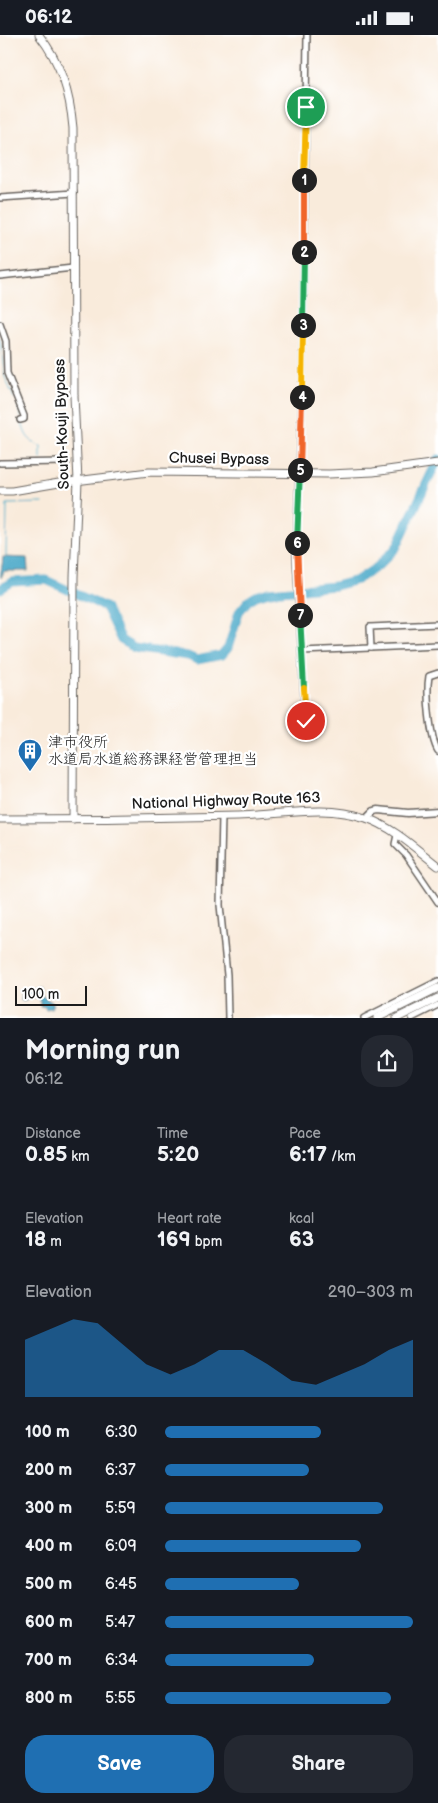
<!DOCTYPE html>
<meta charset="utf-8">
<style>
:root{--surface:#171b24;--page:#242831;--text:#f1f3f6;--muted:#9ea1a6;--accent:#1f6fb2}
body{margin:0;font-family:"Balsamiq Sans","Klee One",sans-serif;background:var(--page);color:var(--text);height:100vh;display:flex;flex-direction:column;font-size:19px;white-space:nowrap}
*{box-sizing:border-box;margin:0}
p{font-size:16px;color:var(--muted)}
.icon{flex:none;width:28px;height:28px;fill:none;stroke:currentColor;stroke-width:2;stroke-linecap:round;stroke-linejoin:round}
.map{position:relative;height:983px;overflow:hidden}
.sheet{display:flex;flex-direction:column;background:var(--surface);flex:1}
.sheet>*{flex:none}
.scale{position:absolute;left:15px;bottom:12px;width:72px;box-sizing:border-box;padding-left:5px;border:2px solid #1c1c1c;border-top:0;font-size:14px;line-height:18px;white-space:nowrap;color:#1c1c1c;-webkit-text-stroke:4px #fff;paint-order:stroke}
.pin{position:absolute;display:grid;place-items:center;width:42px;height:42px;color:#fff;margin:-21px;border:2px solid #fff;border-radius:50%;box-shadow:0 1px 5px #0007}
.km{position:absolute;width:25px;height:25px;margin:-12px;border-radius:50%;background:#222;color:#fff;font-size:14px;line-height:25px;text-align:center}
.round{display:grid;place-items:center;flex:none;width:52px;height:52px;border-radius:20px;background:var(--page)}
.headline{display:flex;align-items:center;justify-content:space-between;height:85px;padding:0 25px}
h1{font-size:28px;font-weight:700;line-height:38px}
.stats{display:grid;grid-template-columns:repeat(3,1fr);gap:8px;height:85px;padding:5px 25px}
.stats div{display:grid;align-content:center}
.stats b{font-size:21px;font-weight:700}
.stats small{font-size:14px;font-weight:400}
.stats p{font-size:14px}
.chart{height:140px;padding:10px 25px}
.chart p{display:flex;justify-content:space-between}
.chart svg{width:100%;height:90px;margin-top:5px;fill:var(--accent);opacity:.7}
.primary-button{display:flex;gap:10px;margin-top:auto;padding:10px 25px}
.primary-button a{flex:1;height:58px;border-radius:20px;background:var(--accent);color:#fff;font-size:20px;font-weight:700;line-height:58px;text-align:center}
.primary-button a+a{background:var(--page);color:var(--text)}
ul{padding:0 25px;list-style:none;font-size:16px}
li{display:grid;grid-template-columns:80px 60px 1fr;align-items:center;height:38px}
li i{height:12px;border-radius:6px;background:var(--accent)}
.status{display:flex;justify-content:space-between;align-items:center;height:35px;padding:0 25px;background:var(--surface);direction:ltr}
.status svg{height:14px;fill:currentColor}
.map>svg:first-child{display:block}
.water{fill:#49a8c8;stroke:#326272}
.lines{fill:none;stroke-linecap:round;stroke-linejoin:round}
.stream{stroke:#49a8c8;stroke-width:1}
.river{stroke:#49a8c8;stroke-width:9}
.minor-casing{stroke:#69645f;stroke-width:8}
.major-casing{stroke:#69645f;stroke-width:9}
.highway-casing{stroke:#69645f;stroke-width:9}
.minor{stroke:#fff;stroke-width:5}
.major{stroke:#fff;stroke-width:6}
.highway{stroke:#fff;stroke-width:7}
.split-1-casing{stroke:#fff;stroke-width:10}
.split-2-casing{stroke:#fff;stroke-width:10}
.split-3-casing{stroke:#fff;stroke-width:10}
.split-4-casing{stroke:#fff;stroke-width:10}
.split-5-casing{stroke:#fff;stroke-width:10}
.split-6-casing{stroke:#fff;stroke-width:10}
.split-7-casing{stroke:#fff;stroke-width:10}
.split-8-casing{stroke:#fff;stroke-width:10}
.split-9-casing{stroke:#fff;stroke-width:10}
.split-1{stroke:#f5b400;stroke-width:6}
.split-2{stroke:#f0652b;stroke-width:6}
.split-3{stroke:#22a559;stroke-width:6}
.split-4{stroke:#f5b400;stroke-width:6}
.split-5{stroke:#f0652b;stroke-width:6}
.split-6{stroke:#22a559;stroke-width:6}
.split-7{stroke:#f0652b;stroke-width:6}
.split-8{stroke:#22a559;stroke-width:6}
.split-9{stroke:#f5b400;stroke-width:6}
.labels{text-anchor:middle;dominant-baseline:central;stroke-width:4.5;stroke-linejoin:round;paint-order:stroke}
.street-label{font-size:15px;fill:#1c1c1c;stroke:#fff}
.poi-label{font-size:15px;fill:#1c1c1c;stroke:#fff;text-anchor:start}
</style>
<div class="status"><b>06:12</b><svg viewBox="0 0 49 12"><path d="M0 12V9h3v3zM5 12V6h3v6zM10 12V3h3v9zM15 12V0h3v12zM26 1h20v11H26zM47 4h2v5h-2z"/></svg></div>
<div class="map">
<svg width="438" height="983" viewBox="0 0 438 983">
<rect width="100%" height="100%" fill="#fff"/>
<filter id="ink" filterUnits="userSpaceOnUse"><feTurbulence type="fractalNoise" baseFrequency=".02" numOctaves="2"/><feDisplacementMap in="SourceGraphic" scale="10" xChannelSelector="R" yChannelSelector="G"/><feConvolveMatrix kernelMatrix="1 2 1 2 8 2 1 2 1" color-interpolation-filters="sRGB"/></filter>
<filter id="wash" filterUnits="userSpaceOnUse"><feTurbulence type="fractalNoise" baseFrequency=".0096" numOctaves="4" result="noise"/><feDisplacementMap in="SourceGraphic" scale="20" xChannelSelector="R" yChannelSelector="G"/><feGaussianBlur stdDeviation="1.12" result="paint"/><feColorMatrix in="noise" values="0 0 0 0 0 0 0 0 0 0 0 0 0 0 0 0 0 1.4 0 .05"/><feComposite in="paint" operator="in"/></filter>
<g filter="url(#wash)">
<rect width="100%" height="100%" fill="#f9ebdb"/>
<g class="water">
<path d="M3 522 27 523 28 536H4L1 543C0 536 3 529 3 522Z"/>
<polygon points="39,951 41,955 42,961 53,968 51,973 46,974 43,971 40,971 40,965 36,962 30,962 28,964 22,966 21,964 21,958"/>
</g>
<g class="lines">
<g class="stream">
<polyline points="0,303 5,342 14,363"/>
<polyline points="18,372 21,382"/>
<path d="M22 386C25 402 28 404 41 412V424"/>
<polyline points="6,521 7,469 43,468"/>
</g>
<polyline class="river" points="0,554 12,547 46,545 105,572 121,605 134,613 188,621 197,625 222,620 228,613 239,577 248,566 256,561 269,557 335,551 357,545 377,532 396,513 438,424"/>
</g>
</g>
<g filter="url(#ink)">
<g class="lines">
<defs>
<g id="minor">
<polyline points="0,163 74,158"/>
<polyline points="0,241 73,233"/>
<polyline points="0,289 6,306 7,338 24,381 24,384 20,385"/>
<polyline points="0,428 67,427"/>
<polyline points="371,613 370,592 438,589"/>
<polyline points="302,616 438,610"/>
<path d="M438 638 429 641C426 658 430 703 438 716"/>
<polyline points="306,698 296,521 302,361 307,0"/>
<polyline points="222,781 220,870 227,940 228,983"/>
<polyline points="397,800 395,809 406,820 438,867"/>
<polyline points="364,983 438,946"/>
<polyline points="412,983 438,970"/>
</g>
<polyline id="major" points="367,783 374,776 378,775 408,778 438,776"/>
<g id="highway">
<path d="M39 0C61 28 70 58 73 93L74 361 78 446 74 542 73 784"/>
<polyline points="0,456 12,456 59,448 149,437 329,439 373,437 438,428"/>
<path d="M0 784C79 784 159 783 238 781 281 780 325 769 366 783 393 792 416 814 438 831"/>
<polyline points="377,983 438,953"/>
<polyline points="397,983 438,963"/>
</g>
</defs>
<use href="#minor" class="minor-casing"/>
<use href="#major" class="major-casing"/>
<use href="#highway" class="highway-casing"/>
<use href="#minor" class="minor"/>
<use href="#major" class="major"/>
<use href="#highway" class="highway"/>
</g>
</g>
<g class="lines" filter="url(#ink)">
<defs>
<polyline id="split-1" points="304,145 306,72"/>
<polyline id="split-2" points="304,217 304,145"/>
<polyline id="split-3" points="303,290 304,217"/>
<polyline id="split-4" points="302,362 303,290"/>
<polyline id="split-5" points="300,435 302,362"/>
<polyline id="split-6" points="297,508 300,435"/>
<polyline id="split-7" points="297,508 300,580"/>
<polyline id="split-8" points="300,580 304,653"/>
<polyline id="split-9" points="304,653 306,686"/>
</defs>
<use href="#split-1" class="split-1-casing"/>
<use href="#split-2" class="split-2-casing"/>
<use href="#split-3" class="split-3-casing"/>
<use href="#split-4" class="split-4-casing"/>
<use href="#split-5" class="split-5-casing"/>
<use href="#split-6" class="split-6-casing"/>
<use href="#split-7" class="split-7-casing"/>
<use href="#split-8" class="split-8-casing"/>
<use href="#split-9" class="split-9-casing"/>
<use href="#split-1" class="split-1"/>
<use href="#split-2" class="split-2"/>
<use href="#split-3" class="split-3"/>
<use href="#split-4" class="split-4"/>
<use href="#split-5" class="split-5"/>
<use href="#split-6" class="split-6"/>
<use href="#split-7" class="split-7"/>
<use href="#split-8" class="split-8"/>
<use href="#split-9" class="split-9"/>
</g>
<defs>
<symbol id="building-pin" viewBox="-11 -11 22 30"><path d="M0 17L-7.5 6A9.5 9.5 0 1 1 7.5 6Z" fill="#1f6fb2" stroke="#fff"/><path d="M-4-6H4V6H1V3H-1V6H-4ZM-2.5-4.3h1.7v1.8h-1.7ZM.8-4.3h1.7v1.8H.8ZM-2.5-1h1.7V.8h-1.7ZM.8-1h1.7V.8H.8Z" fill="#fff"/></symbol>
</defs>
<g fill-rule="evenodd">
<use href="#building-pin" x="16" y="702" width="28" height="38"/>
</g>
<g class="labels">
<g class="street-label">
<text transform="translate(62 389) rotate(-92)">South-Kouji Bypass</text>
<text transform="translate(219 424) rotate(1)">Chusei Bypass</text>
<text transform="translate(226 766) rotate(-2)">National Highway Route 163</text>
</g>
<g class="poi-label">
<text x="48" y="707">津市役所<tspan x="48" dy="17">水道局水道総務課経営管理担当</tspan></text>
</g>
</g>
</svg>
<div class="scale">100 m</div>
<div class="pin" style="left:306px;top:72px;background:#1e9e55"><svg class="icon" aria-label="arrive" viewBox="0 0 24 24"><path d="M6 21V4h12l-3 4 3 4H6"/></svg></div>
<div class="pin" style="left:306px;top:686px;background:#d93025"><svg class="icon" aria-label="check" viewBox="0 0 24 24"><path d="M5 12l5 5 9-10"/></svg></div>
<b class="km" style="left:304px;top:145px">1</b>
<b class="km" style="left:304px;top:217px">2</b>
<b class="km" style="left:303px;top:290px">3</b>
<b class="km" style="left:302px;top:362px">4</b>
<b class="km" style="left:300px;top:435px">5</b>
<b class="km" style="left:297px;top:508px">6</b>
<b class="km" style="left:300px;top:580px">7</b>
</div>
<section class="sheet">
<div class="headline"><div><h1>Morning run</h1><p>06:12</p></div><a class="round"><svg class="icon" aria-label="share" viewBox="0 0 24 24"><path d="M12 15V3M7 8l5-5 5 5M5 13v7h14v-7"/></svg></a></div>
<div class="stats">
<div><p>Distance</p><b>0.85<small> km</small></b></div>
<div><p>Time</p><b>5:20</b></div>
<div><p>Pace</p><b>6:17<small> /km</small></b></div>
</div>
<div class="stats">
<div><p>Elevation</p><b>18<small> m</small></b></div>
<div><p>Heart rate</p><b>169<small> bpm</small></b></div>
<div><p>kcal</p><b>63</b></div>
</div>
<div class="chart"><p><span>Elevation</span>290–303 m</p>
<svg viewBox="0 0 160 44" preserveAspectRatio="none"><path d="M0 44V16L10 11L20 6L30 8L40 18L50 28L60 33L70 28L80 21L90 21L100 28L110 36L120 38L130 33L140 28L150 21L160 16V44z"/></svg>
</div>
<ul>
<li><b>100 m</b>6:30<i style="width:63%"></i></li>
<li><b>200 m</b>6:37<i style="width:58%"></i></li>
<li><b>300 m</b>5:59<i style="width:88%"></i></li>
<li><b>400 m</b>6:09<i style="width:79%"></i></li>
<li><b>500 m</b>6:45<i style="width:54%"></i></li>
<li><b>600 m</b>5:47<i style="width:100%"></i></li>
<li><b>700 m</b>6:34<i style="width:60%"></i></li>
<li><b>800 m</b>5:55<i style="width:91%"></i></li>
</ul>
<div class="primary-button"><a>Save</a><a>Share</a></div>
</section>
